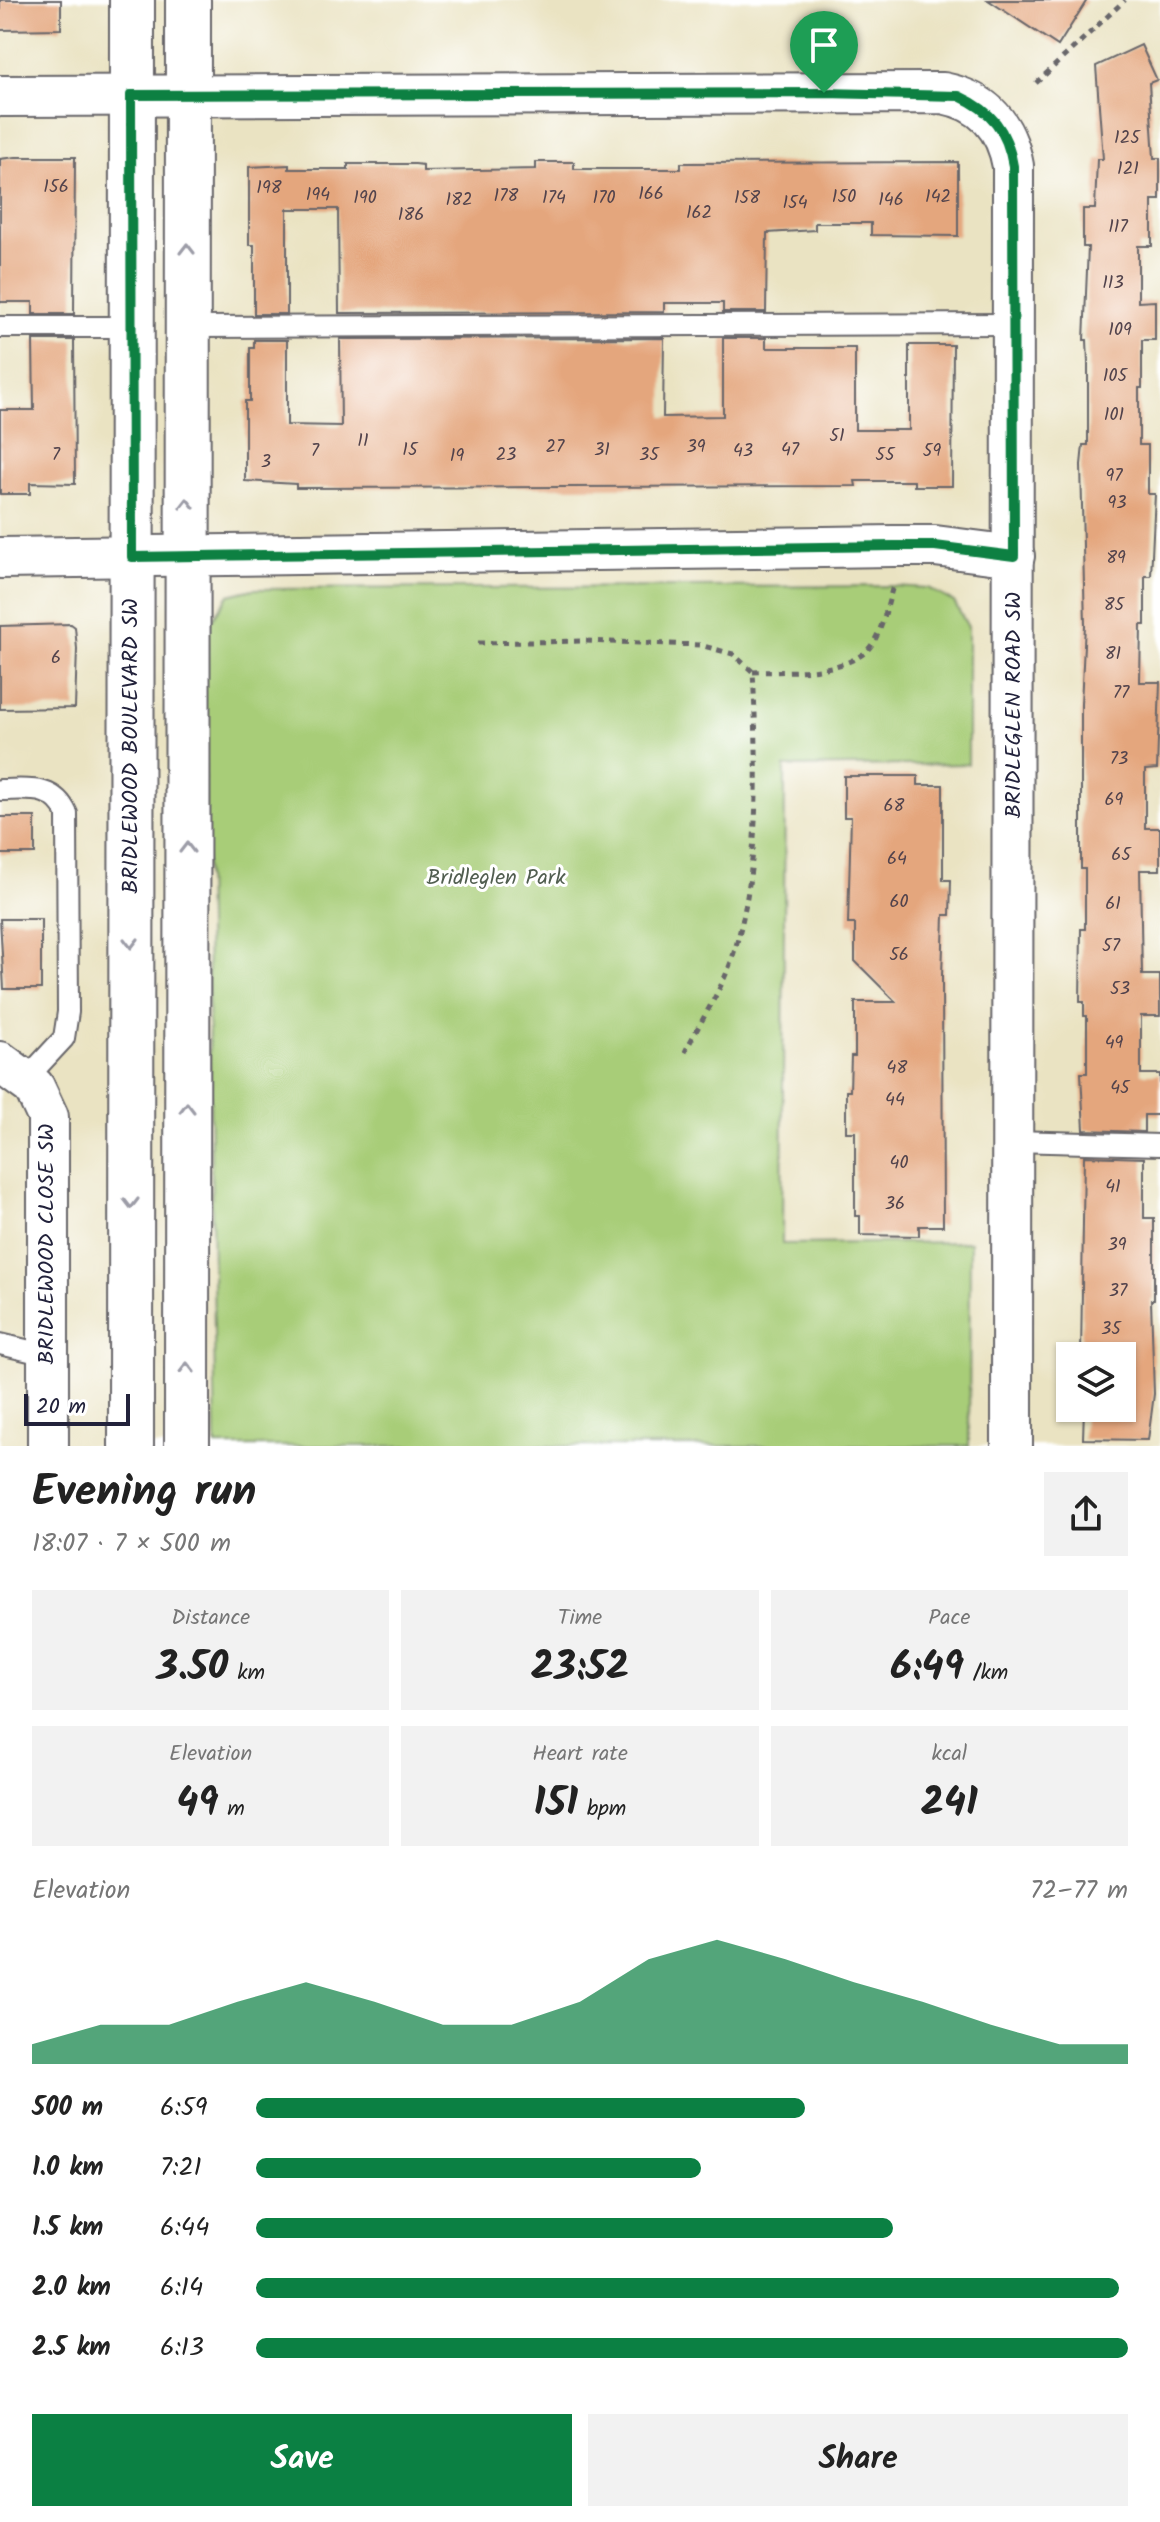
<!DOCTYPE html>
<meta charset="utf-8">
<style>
:root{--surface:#fff;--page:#f2f2f2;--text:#222;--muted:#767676;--accent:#0b8043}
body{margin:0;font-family:Kalam,sans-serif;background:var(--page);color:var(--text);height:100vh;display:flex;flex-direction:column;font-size:30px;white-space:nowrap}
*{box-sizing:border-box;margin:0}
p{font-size:26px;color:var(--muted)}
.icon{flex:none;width:44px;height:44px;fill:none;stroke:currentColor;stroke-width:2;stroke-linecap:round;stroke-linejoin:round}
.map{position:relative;height:1446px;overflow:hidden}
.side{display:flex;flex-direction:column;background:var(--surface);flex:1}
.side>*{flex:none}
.buttons{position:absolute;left:1056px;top:1342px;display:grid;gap:16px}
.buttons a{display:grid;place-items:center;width:80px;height:80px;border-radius:0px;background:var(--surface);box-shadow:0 2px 6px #0004;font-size:40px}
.scale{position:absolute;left:24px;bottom:20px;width:106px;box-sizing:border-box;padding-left:8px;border:4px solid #22223b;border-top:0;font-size:22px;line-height:28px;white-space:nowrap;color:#22223b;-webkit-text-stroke:6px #fff;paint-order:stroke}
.pin{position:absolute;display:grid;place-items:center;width:68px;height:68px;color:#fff;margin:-82px -34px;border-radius:50% 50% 50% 0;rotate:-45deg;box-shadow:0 0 8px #0007}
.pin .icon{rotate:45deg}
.round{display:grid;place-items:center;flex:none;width:84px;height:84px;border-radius:0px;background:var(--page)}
.headline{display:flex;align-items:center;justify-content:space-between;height:136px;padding:0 32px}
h1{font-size:44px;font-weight:700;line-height:60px}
.metrics{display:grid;grid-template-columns:repeat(3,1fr);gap:12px;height:136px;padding:8px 32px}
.metrics div{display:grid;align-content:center;border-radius:0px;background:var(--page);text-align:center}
.metrics b{font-size:40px;font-weight:700}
.metrics small{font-size:22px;font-weight:400}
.metrics p{font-size:22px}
.chart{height:224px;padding:16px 32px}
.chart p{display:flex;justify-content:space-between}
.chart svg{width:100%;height:144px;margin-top:8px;fill:var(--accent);opacity:.7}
.cta{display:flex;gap:16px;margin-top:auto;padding:16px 32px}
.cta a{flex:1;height:92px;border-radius:0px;background:var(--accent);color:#fff;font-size:32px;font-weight:700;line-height:92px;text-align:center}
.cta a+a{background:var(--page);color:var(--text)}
ul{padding:0 32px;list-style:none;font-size:26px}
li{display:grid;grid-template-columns:128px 96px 1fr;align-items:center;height:60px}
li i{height:20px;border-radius:10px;background:var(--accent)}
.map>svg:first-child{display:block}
.green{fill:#a8cd78;stroke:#65785a;stroke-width:2}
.building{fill:#e4a67d}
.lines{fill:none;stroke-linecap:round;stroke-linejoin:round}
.service-casing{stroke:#68666a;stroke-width:24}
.minor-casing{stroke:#68666a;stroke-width:44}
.tertiary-casing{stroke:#68666a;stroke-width:48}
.path{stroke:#68666a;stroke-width:5;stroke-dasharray:6 6;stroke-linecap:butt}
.service{stroke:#fff;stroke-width:20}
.minor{stroke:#fff;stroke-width:40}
.tertiary{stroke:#fff;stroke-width:44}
.oneway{stroke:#9c9ca7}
.route-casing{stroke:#fff;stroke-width:16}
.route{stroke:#0b8043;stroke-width:10}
.labels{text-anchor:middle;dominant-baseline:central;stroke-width:6;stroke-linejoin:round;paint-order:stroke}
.number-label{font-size:18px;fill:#52434c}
.street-label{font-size:22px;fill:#22223b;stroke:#fff}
.park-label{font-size:22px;fill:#515e50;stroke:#fff}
</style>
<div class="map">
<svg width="1160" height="1446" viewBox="0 0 1160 1446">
<rect width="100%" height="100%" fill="#fff"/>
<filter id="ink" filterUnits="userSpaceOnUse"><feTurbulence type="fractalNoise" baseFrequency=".0125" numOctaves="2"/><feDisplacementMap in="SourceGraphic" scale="16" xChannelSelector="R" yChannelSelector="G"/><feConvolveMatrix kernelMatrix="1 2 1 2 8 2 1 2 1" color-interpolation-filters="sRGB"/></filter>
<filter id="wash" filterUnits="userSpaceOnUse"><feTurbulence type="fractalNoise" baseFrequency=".006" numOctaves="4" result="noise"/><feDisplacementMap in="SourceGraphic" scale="32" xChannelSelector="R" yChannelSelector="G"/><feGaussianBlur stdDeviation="1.8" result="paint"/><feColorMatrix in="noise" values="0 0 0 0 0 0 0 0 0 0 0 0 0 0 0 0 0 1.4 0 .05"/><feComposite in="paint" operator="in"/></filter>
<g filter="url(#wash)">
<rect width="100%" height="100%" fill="#eae3c2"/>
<polygon class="green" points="893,586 928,588 954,602 968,627 968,764 785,767 782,1244 970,1242 969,1446 216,1446 202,634 229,595 253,589"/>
<g id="blocks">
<g class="building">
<polygon points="0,0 61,0 61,29 0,30"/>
<polygon points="988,0 1087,0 1058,46"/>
<polygon points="1141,45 1157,80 1149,83 1154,158 1160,158 1160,200 1152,200 1152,246 1138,246 1138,302 1155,301 1155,340 1142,340 1142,388 1139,388 1139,445 1148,445 1148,494 1155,494 1151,576 1145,576 1145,625 1141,625 1140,682 1160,682 1157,769 1145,770 1145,828 1160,828 1160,870 1140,870 1142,975 1160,975 1160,1016 1141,1016 1141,1074 1160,1074 1160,1115 1144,1115 1144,1132 1084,1130 1081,1073 1087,1073 1087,1016 1084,1016 1084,1002 1080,1002 1081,929 1085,929 1085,869 1081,869 1081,704 1085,625 1081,465 1083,445 1088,445 1088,363 1087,340 1084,340 1088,247 1083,247 1083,209 1095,209 1097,159 1103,159 1096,66"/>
<polygon points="16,157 75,157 74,314 33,314 33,302 0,302 0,159"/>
<polygon points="536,162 574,162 574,169 681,169 681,163 958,162 958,236 871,235 871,223 815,223 815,230 767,233 766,312 723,312 723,303 664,303 664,312 339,313 338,209 287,209 287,314 254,314 254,245 249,245 249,167 289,165 289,169 348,169 348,164 415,164 423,165 423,171 536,169"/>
<polygon points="664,338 663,417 723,416 723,338 766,338 766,348 855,348 855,430 909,430 909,345 953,345 952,486 914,486 914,481 855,481 856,486 296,488 296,484 245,481 245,401 250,401 250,348 254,348 254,340 287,340 287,425 341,426 340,339"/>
<polygon points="33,340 74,340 75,484 30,483 30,494 0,494 0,410 34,410"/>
<polygon points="71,624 75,627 77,649 75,708 0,709 0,626"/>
<polygon points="844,776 918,776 918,785 943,785 943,880 951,880 950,915 944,915 942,976 943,1226 919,1226 919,1236 860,1235 860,1216 855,1216 855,1132 846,1132 846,1091 850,1091 851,1056 855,1056 855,1002 896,1002 855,961 855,924 848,924 851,817 844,817"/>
<rect x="0" y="817" width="35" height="37"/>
<polygon points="0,919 41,919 41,989 4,989"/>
<polygon points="1084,1156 1144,1158 1144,1218 1154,1218 1154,1300 1151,1300 1154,1394 1148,1440 1083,1439 1084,1408 1122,1408 1122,1356 1081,1356"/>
</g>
</g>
</g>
<g filter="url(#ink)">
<use href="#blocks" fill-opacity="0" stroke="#68666a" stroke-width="2"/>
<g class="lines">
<defs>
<g id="service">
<polyline points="0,327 131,327"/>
<polyline points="187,327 1013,324"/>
<path d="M0 790C27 790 54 784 67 814L68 1012 64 1038 26 1079"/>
<polyline points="1013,1141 1160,1145"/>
<polyline points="0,1344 47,1355"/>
</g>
<g id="minor">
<path d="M0 96 943 93C984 101 1006 126 1013 166L1012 1446"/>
<polyline points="0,558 894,546 935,546 1014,556"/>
<polyline points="0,1062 34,1087 48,1117 48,1446"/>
</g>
<g id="tertiary">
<path id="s1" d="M131 1446 132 0"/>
<polyline points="187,1446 188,0"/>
</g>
</defs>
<use href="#service" class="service-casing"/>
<use href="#minor" class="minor-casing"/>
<use href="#tertiary" class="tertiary-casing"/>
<g class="path">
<polyline points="1036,83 1125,0"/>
<path d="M478 643 583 641 700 645 733 654 753 672C758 765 761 869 732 959 721 991 700 1022 685 1052"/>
<path d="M753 672C786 671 835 674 863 654 881 641 887 605 893 586"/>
</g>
<use href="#service" class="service"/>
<use href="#minor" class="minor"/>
<use href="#tertiary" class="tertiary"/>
</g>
<defs><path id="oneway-chevron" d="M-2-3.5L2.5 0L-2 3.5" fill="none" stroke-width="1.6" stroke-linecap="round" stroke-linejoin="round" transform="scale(2)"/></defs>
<g class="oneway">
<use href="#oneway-chevron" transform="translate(187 249) rotate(-90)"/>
<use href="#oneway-chevron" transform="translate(187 504) rotate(-90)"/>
<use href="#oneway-chevron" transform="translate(187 848) rotate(-90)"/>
<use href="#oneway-chevron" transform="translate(131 943) rotate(90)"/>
<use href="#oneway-chevron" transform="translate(187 1108) rotate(-90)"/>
<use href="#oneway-chevron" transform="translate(131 1203) rotate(90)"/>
<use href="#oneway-chevron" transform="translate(187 1368) rotate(-90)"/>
</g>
</g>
<g class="lines" filter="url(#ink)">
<defs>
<path id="route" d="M824 93 959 96C992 111 1007 130 1013 166L1014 556 935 546H894L132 557 131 95Z"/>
</defs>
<use href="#route" class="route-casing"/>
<use href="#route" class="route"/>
</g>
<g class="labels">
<g class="number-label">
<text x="1127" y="138">125</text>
<text x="1128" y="169">121</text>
<text x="56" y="187">156</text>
<text x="269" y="188">198</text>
<text x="651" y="194">166</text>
<text x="318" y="195">194</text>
<text x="506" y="196">178</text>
<text x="844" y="197">150</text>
<text x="938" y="197">142</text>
<text x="365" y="198">190</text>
<text x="554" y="198">174</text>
<text x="604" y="198">170</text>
<text x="747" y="198">158</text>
<text x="459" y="200">182</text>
<text x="891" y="200">146</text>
<text x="795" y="203">154</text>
<text x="699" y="213">162</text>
<text x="411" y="215">186</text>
<text x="1118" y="227">117</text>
<text x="1113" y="283">113</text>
<text x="1120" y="330">109</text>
<text x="1115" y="376">105</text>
<text x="1114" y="415">101</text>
<text x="837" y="436">51</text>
<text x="363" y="441">11</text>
<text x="555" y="447">27</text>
<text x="696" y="447">39</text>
<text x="410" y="450">15</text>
<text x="602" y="450">31</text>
<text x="790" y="450">47</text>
<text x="315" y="451">7</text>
<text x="743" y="451">43</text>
<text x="932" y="451">59</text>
<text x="56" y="455">7</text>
<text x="506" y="455">23</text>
<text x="649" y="455">35</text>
<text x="885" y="455">55</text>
<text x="457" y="456">19</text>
<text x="266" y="462">3</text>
<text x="1114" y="476">97</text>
<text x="1117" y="503">93</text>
<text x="1116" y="558">89</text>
<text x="1114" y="605">85</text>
<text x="1113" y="654">81</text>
<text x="56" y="658">6</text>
<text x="1121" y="693">77</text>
<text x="1119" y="759">73</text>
<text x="1114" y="800">69</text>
<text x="894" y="806">68</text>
<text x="1121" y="855">65</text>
<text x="897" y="859">64</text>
<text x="899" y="902">60</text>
<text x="1113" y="904">61</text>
<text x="1111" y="946">57</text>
<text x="899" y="955">56</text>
<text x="1120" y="989">53</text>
<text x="1114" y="1043">49</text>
<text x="897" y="1068">48</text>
<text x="1120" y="1088">45</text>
<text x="895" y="1100">44</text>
<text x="899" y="1163">40</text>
<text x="1113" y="1187">41</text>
<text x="895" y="1204">36</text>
<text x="1117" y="1245">39</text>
<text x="1118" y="1291">37</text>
<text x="1111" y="1329">35</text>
</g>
<g class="street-label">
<text transform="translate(1014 705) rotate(-90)">BRIDLEGLEN ROAD SW</text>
<text stroke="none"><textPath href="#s1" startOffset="700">BRIDLEWOOD BOULEVARD SW</textPath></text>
<text transform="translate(47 1244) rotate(-90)">BRIDLEWOOD CLOSE SW</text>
</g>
<g class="park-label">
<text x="496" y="878">Bridleglen Park</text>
</g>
</g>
</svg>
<div class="buttons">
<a><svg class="icon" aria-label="layers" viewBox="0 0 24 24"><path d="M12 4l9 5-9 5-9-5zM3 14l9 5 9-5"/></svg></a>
</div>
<div class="scale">20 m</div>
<div class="pin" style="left:824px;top:93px;background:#1e9e55"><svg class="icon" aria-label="arrive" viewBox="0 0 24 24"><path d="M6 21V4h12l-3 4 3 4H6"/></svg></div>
</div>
<section class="side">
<div class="headline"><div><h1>Evening run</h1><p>18:07 · 7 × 500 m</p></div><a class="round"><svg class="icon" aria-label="share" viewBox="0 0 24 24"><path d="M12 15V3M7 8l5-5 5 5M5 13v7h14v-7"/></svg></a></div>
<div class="metrics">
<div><p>Distance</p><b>3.50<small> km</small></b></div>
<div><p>Time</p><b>23:52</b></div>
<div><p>Pace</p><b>6:49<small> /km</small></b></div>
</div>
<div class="metrics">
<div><p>Elevation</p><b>49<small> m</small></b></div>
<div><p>Heart rate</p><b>151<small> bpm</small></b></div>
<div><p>kcal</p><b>241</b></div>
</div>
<div class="chart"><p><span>Elevation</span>72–77 m</p>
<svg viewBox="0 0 160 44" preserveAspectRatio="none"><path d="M0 44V38L10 32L20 32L30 25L40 19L50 25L60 32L70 32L80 25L90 12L100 6L110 12L120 19L130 25L140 32L150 38L160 38V44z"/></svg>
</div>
<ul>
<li><b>500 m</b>6:59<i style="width:63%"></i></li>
<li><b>1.0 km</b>7:21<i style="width:51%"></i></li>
<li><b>1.5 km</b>6:44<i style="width:73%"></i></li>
<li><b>2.0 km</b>6:14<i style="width:99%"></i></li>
<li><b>2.5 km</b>6:13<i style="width:100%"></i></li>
</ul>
<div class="cta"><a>Save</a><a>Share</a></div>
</section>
